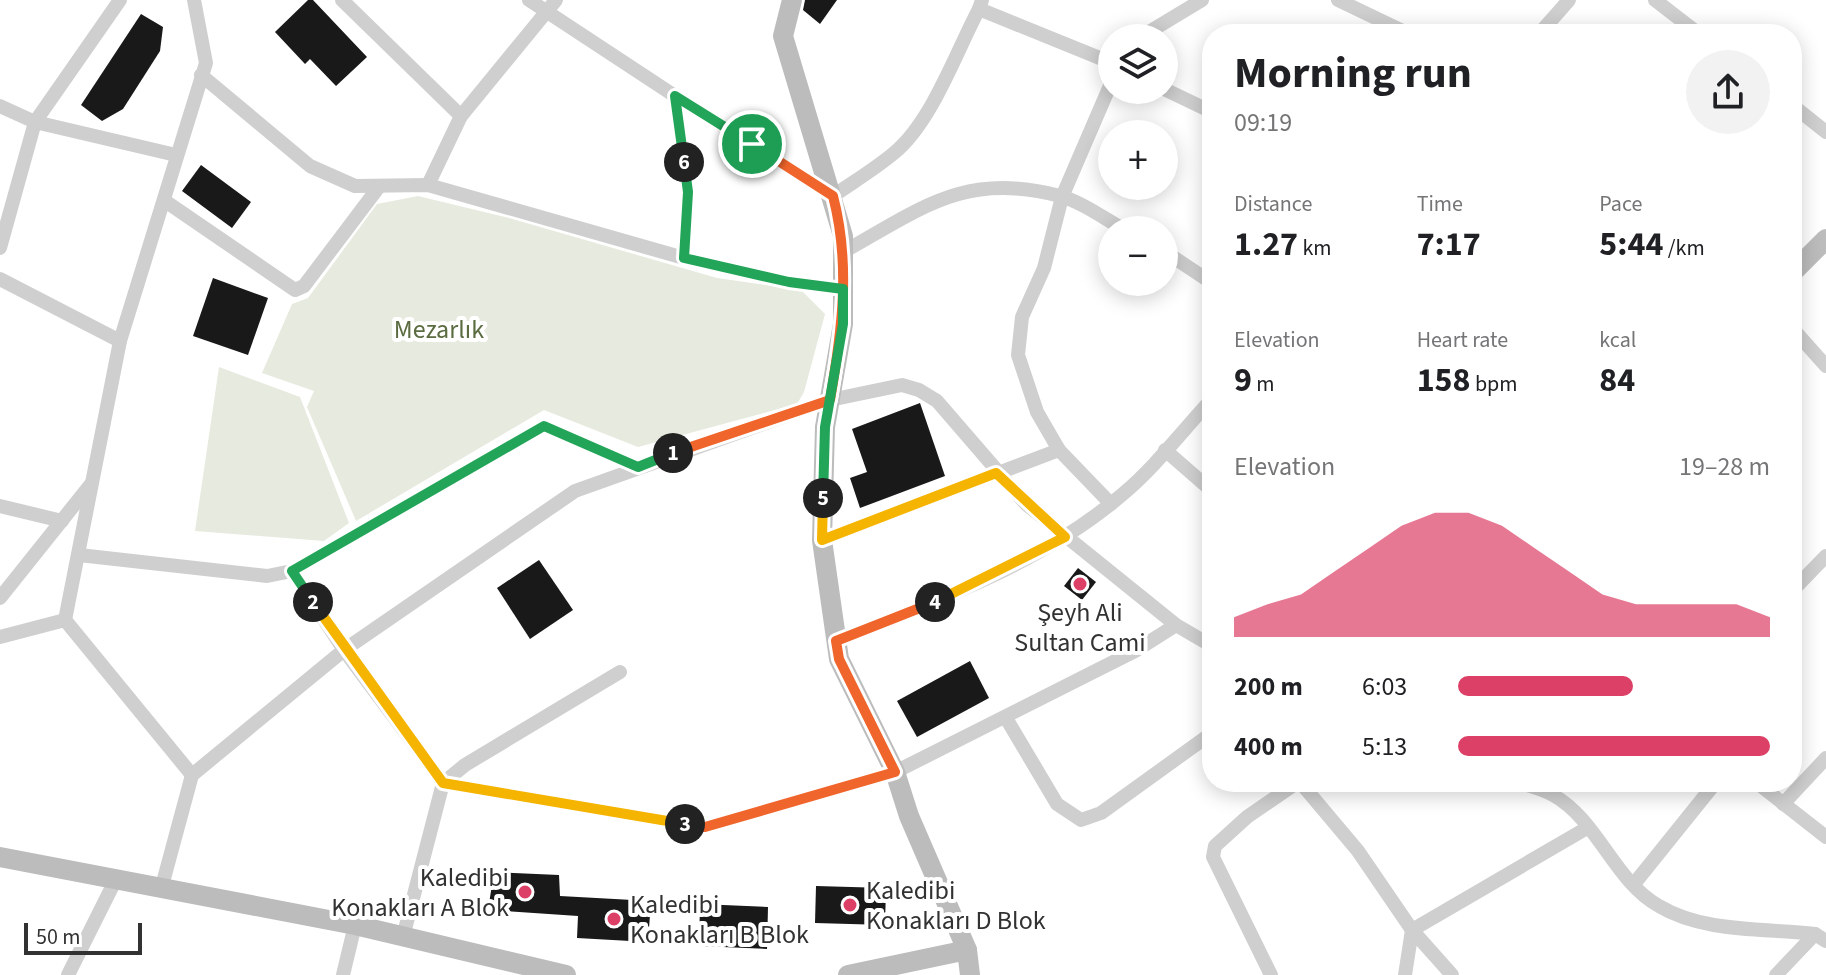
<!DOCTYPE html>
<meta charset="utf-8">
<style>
:root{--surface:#fff;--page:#f2f2f2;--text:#202124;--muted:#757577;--accent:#dc4067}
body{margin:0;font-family:"Source Sans 3",sans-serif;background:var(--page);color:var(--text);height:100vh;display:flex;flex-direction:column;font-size:30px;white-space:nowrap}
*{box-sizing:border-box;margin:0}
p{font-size:26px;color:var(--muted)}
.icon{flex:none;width:44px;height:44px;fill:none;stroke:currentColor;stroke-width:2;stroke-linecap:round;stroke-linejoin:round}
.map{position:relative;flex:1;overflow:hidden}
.sheet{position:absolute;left:1202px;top:24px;width:600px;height:768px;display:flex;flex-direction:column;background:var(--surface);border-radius:32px;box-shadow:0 4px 20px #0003}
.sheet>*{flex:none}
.buttons{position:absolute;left:1098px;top:24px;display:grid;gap:16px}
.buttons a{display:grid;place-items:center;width:80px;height:80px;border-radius:50%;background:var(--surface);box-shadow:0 4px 20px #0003;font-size:40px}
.scale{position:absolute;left:24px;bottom:20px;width:118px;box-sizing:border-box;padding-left:8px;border:4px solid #323232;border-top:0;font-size:22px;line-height:28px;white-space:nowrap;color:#323232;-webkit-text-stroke:6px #fff;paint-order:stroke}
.pin{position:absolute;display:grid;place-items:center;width:68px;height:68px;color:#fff;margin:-34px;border:4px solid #fff;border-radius:50%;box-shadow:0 2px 8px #0007}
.km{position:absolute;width:40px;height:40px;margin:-20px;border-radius:50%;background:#222;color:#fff;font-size:22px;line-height:40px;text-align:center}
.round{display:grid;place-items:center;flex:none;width:84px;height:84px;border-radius:42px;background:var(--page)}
.summary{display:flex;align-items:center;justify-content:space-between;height:136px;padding:0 32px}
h1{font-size:44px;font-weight:700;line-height:60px}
.stats{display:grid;grid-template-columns:repeat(3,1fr);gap:12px;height:136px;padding:8px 32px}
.stats div{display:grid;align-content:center}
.stats b{font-size:34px;font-weight:700}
.stats small{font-size:22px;font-weight:400}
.stats p{font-size:22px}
.chart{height:224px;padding:16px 32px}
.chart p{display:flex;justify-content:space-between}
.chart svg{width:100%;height:144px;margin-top:8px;fill:var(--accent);opacity:.7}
ul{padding:0 32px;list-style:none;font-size:26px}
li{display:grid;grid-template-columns:128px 96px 1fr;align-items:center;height:60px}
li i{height:20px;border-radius:10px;background:var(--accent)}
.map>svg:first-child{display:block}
.green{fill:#e7eade}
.building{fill:#191919}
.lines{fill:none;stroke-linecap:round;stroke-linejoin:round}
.street{stroke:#cfcfcf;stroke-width:14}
.secondary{stroke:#bcbcbc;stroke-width:20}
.split-1-casing{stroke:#fff;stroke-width:16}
.split-2-casing{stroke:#fff;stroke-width:16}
.split-3-casing{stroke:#fff;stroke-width:16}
.split-4-casing{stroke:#fff;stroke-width:16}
.split-5-casing{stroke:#fff;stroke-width:16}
.split-6-casing{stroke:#fff;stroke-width:16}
.split-7-casing{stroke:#fff;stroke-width:16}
.split-1{stroke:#f0652b;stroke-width:10}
.split-2{stroke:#22a559;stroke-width:10}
.split-3{stroke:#f5b400;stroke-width:10}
.split-4{stroke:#f0652b;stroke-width:10}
.split-5{stroke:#f5b400;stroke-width:10}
.split-6{stroke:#22a559;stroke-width:10}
.split-7{stroke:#22a559;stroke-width:10}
.poi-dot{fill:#dc4067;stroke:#fff;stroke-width:3}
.labels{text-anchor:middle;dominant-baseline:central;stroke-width:8;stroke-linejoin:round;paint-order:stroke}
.park-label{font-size:26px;fill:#5c6c41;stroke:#fff}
.poi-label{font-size:26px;fill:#323232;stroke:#fff;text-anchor:start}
</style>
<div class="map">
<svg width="1826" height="975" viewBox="0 0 1826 975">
<rect width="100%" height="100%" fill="#fff"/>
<g class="green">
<polygon points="418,196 509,218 717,278 801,290 825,314 804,392 797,404 638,447 544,410 356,521 307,407 314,391 262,373 292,304 308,298 377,204"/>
<polygon points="219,367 300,397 349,523 324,541 195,531"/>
</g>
<g class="building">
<polygon points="308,0 313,0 367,57 336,86 310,59 305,64 275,32"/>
<polygon points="805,0 837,0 820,24 803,10"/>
<polygon points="141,14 163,27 160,51 123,109 102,121 81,105"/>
<polygon points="201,165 251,202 232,228 182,191"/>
<polygon points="213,278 268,298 248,355 193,336"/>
<polygon points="920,403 945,476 860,508 850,478 867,472 852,429"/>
<polygon points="539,560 573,610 530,639 497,588"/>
<polygon points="1078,568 1096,582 1082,600 1064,586"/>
<polygon points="970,661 989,698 917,737 897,701"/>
<polygon points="494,872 559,875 560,896 651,901 648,942 577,938 578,916 488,910"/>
<polygon points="816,886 886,888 885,925 815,923"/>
<polygon points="700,904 768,907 767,949 699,946"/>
</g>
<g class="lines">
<g class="street">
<polyline points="120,0 35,122 176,155"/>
<polyline points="342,0 461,116"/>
<polyline points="529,0 675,96 688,192 684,258"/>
<polyline points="982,0 979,9 1112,63"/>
<polyline points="1338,0 1409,34"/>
<polyline points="1655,0 1699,34"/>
<polyline points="1539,34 1569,0"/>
<polyline points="1139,38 1202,0"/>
<polyline points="201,75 310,166 355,186 428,185 684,258 789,282 843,289"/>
<polyline points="1164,89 1212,112"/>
<path d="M675 96 833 196C853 182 875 169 894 153 932 122 956 52 979 9"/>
<polyline points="1792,105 1826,132"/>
<polyline points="0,106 35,122 0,248"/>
<polyline points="428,185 461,116 556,0"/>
<polyline points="165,201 295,290 304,286 378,188"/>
<polyline points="1164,251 1212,283"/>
<path d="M843 252C922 208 965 171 1060 196 1082 202 1105 219 1125 230"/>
<polyline points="0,279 120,341"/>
<polyline points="1792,328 1826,366"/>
<polyline points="1165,450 1212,491"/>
<polyline points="1111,504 1059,450 1037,412 1018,355 1022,317 1044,268 1062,197 1112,81"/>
<polyline points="0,506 62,521"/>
<polyline points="822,540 1059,450"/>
<polyline points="79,555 267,576 292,571 344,650 443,783 403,937"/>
<polyline points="292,571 544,426 638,467"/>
<polyline points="1792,591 1826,556"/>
<polyline points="0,598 91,484"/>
<polyline points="65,620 192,775"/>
<polyline points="0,637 65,620 120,341 206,63 194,0"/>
<path d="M836 641C935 601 1042 564 1124 493 1156 466 1183 430 1212 399"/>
<polyline points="1006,718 1057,804 1081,820 1101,813 1212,733"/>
<polyline points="1300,782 1358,851 1412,930 1587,828"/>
<path d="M1518 782C1529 786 1543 789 1553 795 1598 820 1614 881 1659 906 1704 933 1764 928 1815 934L1826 941"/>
<polyline points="1756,782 1826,837"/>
<polyline points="443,783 705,827 895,772 1135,651 1176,625"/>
<polyline points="443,783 465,765 620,672"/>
<polyline points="1783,804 1826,758"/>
<polyline points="1634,884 1716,782"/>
<polyline points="162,886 192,775 344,650 575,491 830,400 902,385 919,390 937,401 1026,504 1176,625 1212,646"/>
<polyline points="68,975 116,879"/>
<polyline points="343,975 355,925"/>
<polyline points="1271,975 1213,857 1215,846 1247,817 1298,782"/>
<polyline points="1405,975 1412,930 1452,975"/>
<polyline points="1776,975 1815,934"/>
</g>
<g class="secondary">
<polyline points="792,0 783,36 843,236 843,324 825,427 822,540 839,659 895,772 909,816 967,950 970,975"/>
<polyline points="1792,273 1826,239"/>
<polyline points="0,857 355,925 566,975"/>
<polyline points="848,975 967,950"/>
</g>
</g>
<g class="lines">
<defs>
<path id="split-1" d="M673 453 830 400C842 331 851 265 833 196L752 144"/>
<polyline id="split-2" points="313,602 292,571 544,426 638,467 673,453"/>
<polyline id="split-3" points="313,602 443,783 685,824"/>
<polyline id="split-4" points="685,824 705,827 895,772 839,659 836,641 935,602"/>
<polyline id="split-5" points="823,498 822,540 996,473 1065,537 935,602"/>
<polyline id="split-6" points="684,162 688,192 684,258 789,282 843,289 843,324 825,427 823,498"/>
<polyline id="split-7" points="684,162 675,96 752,144"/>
</defs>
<use href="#split-1" class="split-1-casing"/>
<use href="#split-2" class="split-2-casing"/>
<use href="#split-3" class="split-3-casing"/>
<use href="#split-4" class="split-4-casing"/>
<use href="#split-5" class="split-5-casing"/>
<use href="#split-6" class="split-6-casing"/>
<use href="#split-7" class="split-7-casing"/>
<use href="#split-1" class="split-1"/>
<use href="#split-2" class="split-2"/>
<use href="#split-3" class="split-3"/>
<use href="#split-4" class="split-4"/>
<use href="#split-5" class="split-5"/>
<use href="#split-6" class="split-6"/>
<use href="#split-7" class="split-7"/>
</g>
<g class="poi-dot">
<circle cx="1080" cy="584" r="8"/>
<circle cx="525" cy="892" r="8"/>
<circle cx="850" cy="905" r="8"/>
<circle cx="614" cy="919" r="8"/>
</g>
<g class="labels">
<g class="park-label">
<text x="439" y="329">Mezarlık</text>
</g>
<g class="poi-label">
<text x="1080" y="612" text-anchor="middle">Şeyh Ali<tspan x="1080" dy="30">Sultan Cami</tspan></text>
<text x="509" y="877" text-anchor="end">Kaledibi<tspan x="509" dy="30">Konakları A Blok</tspan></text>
<text x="866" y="890">Kaledibi<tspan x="866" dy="30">Konakları D Blok</tspan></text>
<text x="630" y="904">Kaledibi<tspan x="630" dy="30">Konakları B Blok</tspan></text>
</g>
</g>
</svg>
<div class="buttons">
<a><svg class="icon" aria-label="layers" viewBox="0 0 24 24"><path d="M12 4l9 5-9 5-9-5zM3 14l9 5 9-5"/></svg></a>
<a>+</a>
<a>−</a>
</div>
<div class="scale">50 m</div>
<div class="pin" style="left:752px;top:144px;background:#1e9e55"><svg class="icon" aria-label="arrive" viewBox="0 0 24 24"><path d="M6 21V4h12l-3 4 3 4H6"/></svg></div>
<b class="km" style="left:673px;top:453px">1</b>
<b class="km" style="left:313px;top:602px">2</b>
<b class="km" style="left:685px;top:824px">3</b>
<b class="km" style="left:935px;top:602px">4</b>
<b class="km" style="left:823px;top:498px">5</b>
<b class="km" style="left:684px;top:162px">6</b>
<section class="sheet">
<div class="summary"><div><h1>Morning run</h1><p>09:19</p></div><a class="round"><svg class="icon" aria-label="share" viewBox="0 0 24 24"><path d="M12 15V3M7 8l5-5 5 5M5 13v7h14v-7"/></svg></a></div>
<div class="stats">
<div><p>Distance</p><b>1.27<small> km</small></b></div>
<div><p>Time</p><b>7:17</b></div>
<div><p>Pace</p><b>5:44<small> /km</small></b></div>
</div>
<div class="stats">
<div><p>Elevation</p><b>9<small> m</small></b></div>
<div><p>Heart rate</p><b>158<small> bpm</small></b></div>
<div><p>kcal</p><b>84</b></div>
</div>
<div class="chart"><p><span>Elevation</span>19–28 m</p>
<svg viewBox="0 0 160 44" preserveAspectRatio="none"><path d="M0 44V38L10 34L20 31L30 24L40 17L50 10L60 6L70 6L80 10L90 17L100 24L110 31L120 34L130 34L140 34L150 34L160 38V44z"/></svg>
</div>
<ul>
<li><b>200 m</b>6:03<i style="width:56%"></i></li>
<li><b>400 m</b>5:13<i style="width:100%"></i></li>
</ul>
</section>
</div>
